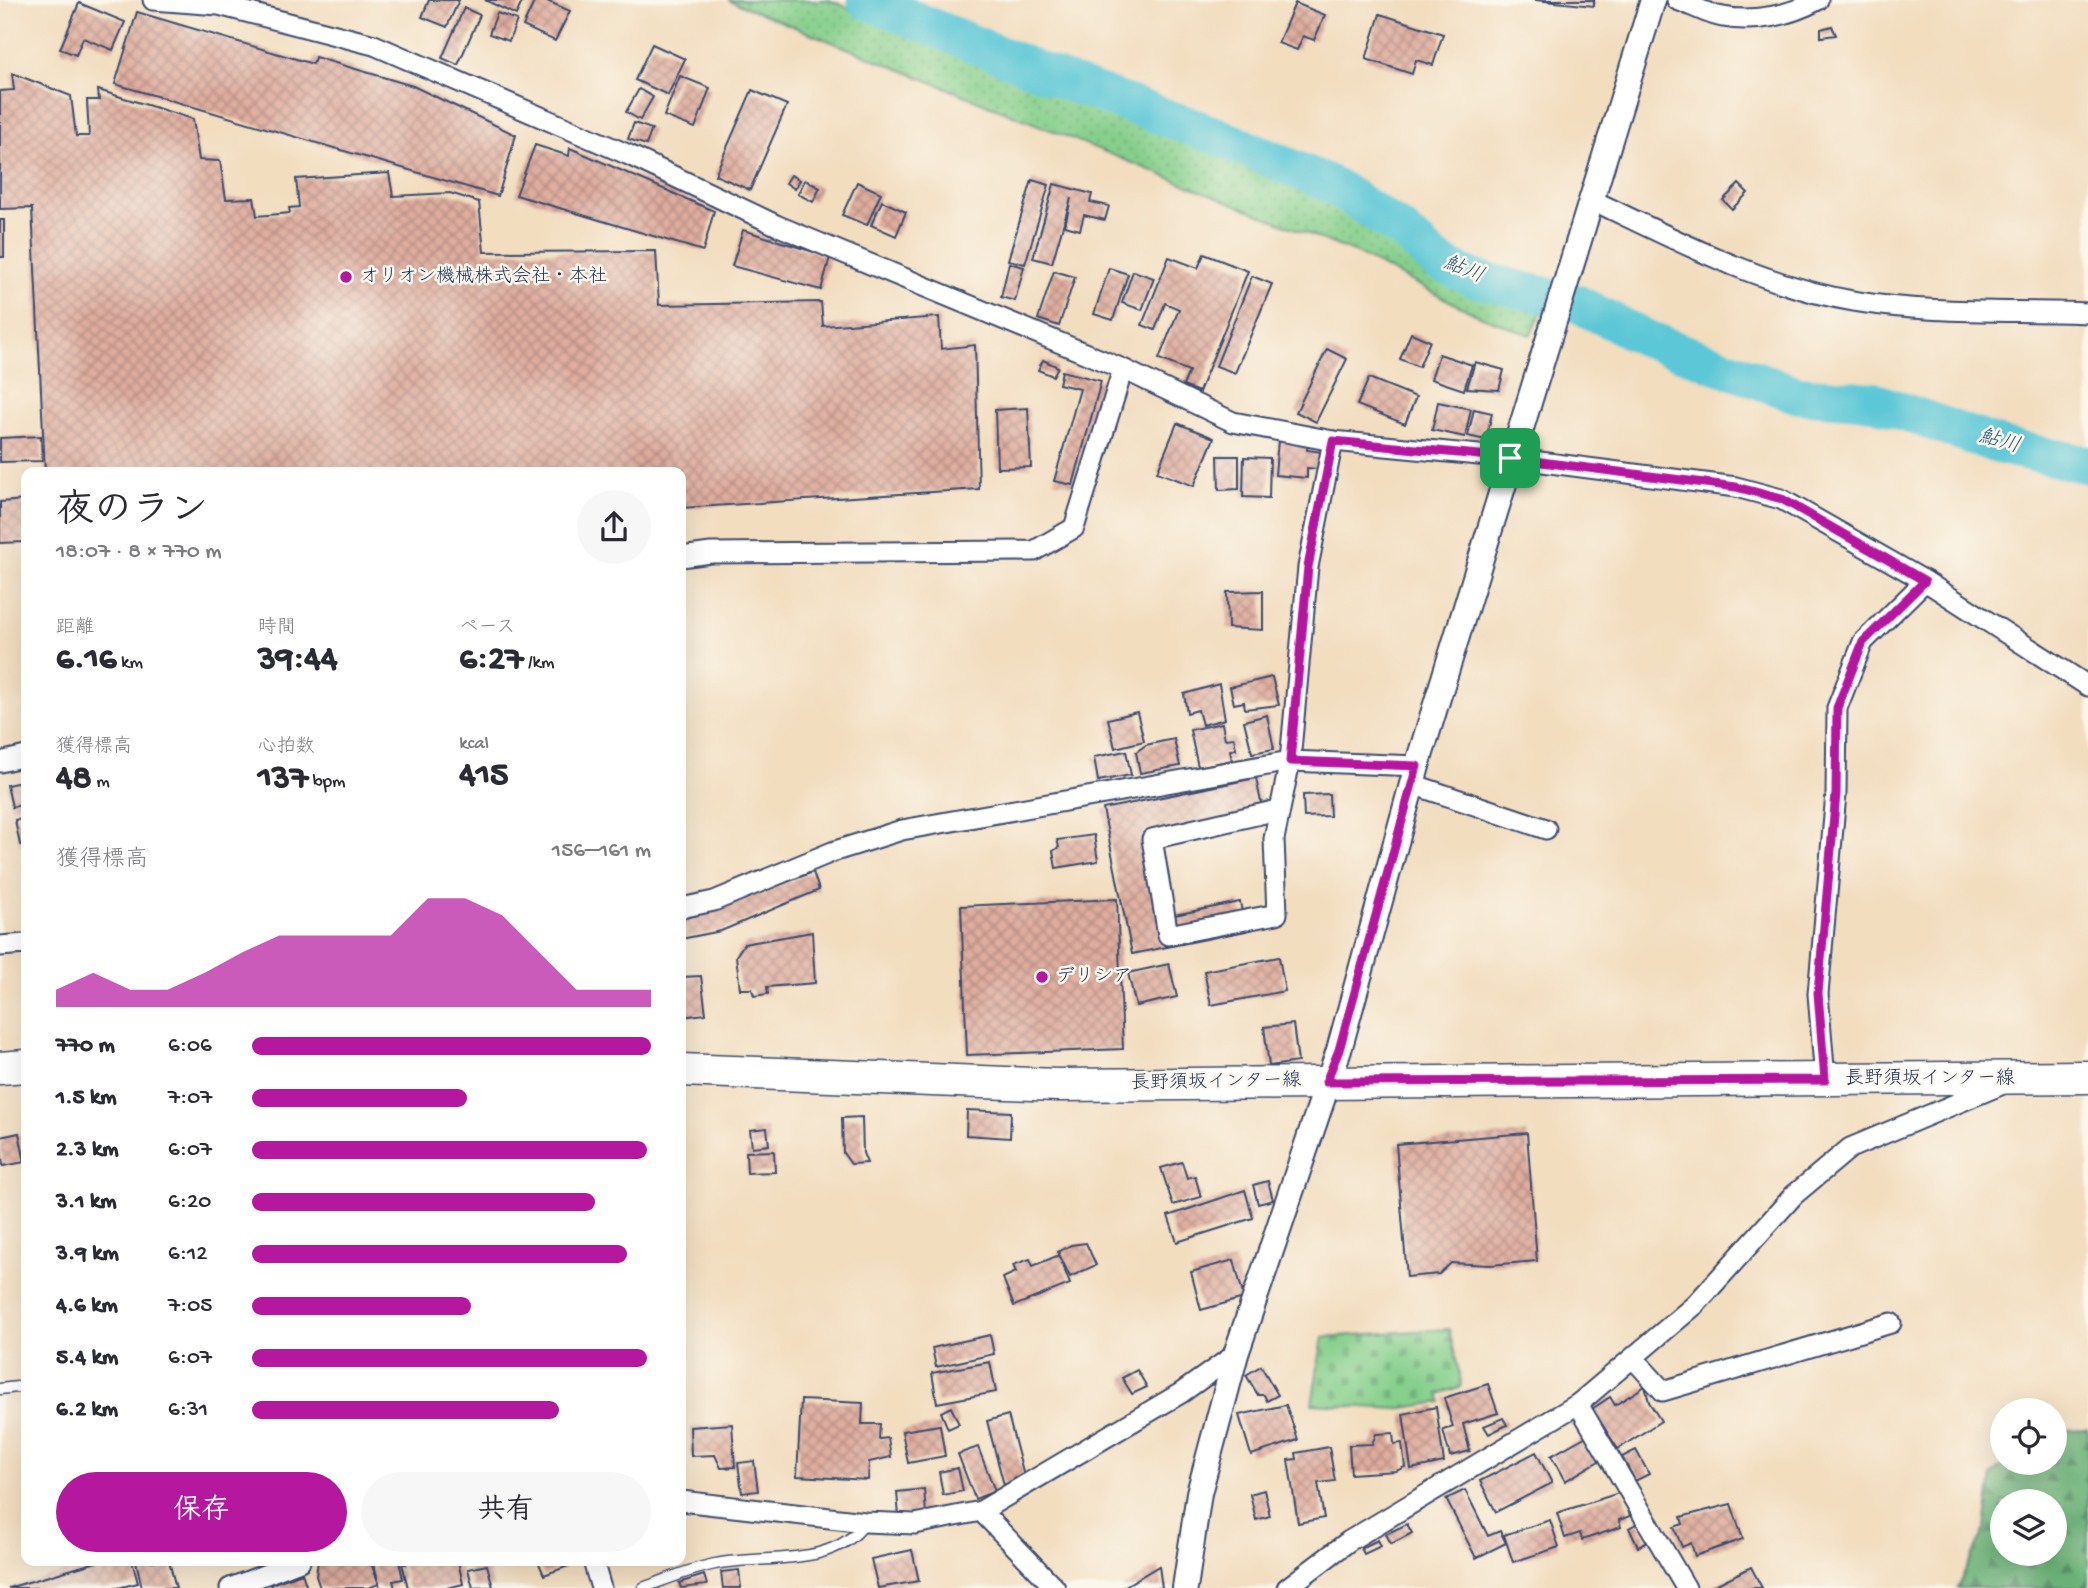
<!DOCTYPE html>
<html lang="ja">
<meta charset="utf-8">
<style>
:root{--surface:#fff;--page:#f7f7f7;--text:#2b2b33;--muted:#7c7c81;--accent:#b5179e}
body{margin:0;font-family:"Gochi Hand","Klee One",sans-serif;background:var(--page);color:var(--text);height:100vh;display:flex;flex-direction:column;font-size:26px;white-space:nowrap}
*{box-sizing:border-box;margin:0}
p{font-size:23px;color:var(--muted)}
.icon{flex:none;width:38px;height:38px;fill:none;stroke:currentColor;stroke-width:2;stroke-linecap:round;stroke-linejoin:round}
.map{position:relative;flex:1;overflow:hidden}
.panel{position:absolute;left:21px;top:467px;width:665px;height:1099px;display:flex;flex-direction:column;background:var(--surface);border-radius:14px;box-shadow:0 7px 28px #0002}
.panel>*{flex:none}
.fabs{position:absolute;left:1990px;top:1398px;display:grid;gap:14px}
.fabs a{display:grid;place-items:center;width:77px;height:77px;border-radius:50%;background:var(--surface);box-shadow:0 7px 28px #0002;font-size:35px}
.pin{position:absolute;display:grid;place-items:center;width:60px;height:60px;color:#fff;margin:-30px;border-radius:14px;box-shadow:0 4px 10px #0006}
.round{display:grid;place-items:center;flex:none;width:74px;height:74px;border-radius:37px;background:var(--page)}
.overview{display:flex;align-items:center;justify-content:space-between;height:119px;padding:0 35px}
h1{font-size:38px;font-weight:700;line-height:52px}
.metrics{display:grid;grid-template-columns:repeat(3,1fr);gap:10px;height:119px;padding:7px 35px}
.metrics div{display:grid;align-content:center}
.metrics b{font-size:35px;font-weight:700}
.metrics small{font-size:19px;font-weight:400}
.metrics p{font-size:19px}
.chart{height:196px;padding:14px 35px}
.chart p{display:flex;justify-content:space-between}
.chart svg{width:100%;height:126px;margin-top:7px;fill:var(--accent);opacity:.7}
.action{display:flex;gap:14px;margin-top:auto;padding:14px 35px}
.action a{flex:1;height:80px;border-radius:42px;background:var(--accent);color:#fff;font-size:28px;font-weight:700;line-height:80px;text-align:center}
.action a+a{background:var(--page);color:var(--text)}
ul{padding:0 35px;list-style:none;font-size:23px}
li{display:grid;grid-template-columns:112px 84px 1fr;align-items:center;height:52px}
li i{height:18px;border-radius:9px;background:var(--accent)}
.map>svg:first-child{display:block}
.grass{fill:url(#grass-dots);stroke:#507f75;stroke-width:2}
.forest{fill:url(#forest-firs);stroke:#44706b;stroke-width:2;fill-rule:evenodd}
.cemetery{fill:url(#cemetery-stones);stroke:#507f75;stroke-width:2}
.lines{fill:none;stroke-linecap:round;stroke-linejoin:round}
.river{stroke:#5cc7d6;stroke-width:38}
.building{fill:url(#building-cross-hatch)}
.service-casing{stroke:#3b496d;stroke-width:13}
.minor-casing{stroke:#3b496d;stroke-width:23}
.tertiary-casing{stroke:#3b496d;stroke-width:28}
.primary-casing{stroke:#3b496d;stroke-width:35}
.service{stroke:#fff;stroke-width:10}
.minor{stroke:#fff;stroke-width:19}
.tertiary{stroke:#fff;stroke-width:24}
.primary{stroke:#fff;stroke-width:32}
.route-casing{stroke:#fff;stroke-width:14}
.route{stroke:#b5179e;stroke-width:9}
.poi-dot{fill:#b5179e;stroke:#fbf7ec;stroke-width:2.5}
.labels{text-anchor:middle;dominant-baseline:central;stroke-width:5;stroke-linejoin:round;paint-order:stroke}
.poi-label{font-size:19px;fill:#1b2f5e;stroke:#fbf7ec;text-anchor:start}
.street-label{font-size:19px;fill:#1b2f5e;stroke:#fbf7ec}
.water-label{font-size:21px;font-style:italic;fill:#2e5d82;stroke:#fbf7ec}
</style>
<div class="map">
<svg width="2088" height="1588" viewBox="0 0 2088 1588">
<defs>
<pattern id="grass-dots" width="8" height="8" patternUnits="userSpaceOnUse" patternTransform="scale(1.75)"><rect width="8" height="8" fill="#86cf8c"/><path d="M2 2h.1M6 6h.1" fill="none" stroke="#73b27b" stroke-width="1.8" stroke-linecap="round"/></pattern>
<pattern id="forest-firs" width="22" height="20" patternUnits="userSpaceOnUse" patternTransform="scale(1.75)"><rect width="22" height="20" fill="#6cb278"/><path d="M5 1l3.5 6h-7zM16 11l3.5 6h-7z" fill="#589166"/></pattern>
<pattern id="cemetery-stones" width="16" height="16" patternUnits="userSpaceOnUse" patternTransform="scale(1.75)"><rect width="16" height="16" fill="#86cf8c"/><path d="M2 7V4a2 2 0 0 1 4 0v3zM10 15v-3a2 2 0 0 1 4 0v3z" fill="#73b27b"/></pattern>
<pattern id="building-cross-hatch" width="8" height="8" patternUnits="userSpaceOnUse" patternTransform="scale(1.75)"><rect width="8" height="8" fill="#dfad9e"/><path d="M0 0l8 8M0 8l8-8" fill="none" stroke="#b48d84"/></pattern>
</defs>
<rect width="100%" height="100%" fill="#fbf7ec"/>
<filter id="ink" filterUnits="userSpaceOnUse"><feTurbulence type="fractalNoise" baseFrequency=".0143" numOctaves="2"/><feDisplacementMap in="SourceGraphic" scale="14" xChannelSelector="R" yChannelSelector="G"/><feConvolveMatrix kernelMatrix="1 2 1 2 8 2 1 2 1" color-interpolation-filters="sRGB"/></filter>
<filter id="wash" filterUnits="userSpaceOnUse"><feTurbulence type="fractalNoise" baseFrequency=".00686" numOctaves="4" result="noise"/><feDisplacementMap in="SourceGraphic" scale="28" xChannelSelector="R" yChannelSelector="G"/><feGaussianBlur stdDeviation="1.57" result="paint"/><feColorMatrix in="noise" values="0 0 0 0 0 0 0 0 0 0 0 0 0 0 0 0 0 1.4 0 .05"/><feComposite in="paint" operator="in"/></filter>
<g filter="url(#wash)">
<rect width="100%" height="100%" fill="#f2ddbf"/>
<polygon class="grass" points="728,0 829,0 1337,198 1412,248 1443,279 1546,304 1530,335 1477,315 1358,254"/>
<path class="forest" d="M2088 1429V1588H1957L1985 1529 1992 1474 2006 1463H2054L2055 1430ZM2002 1502H2054V1554H2002Z"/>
<polygon class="cemetery" points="1449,1329 1462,1386 1439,1394 1441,1402 1397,1409 1312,1404 1323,1337"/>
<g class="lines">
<polyline class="river" points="866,0 1067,82 1217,136 1334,186 1404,232 1436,261 1473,278 1576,303 1647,339 1798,395 1873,401 2001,446 2088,465"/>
</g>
<g id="blocks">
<g class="building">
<polygon points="429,0 459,0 447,27 422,17"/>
<polygon points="485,0 523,0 516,15"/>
<polygon points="535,0 545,0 570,11 555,41 523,26"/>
<polygon points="1535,0 1594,0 1594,6"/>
<polygon points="79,3 125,22 113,50 83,38 76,55 60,49"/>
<polygon points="1295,3 1325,15 1314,40 1303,36 1297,50 1278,43"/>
<polygon points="464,8 480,15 458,65 442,58"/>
<polygon points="137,12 313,64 315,57 413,86 516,135 498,196 115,84"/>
<polygon points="497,13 517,20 509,41 489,34"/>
<polygon points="1380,14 1443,34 1433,65 1416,60 1412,74 1366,59"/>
<polygon points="1832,26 1836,35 1821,37 1821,29"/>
<polygon points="652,44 685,59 668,95 635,80"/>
<polygon points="12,73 71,96 76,136 89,136 87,100 99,100 98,90 193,119 199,160 220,161 226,199 254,198 257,216 290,213 289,208 299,207 296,179 389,173 393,196 450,193 479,202 484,252 656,251 659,305 821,302 823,326 939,317 941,349 975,345 979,489 681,508 681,472 45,472 32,208 0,209 0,91 14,90"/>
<polygon points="680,76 710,88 695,128 664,116"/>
<polygon points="639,89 653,97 640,120 626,112"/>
<polygon points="752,90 787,105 750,190 715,175"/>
<polygon points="634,123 652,129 646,145 628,139"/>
<polygon points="535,145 569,156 570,148 714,211 703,251 516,195"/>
<polygon points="791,175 800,180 795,189 786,183"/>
<polygon points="805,180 820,188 813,202 798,194"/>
<polygon points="1032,180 1049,185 1025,264 1008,260"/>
<polygon points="857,182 881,193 867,225 842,215"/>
<polygon points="1054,184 1092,194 1090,202 1109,206 1105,220 1084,215 1080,230 1065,226 1071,198 1052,263 1033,258"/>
<polygon points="1739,184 1748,193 1732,209 1723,200"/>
<polygon points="882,201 906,212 896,236 871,225"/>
<rect x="0" y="220" width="4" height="37"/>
<polygon points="743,230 830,257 821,290 732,266"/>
<polygon points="1204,254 1248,271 1199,392 1183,386 1189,371 1159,359 1179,309 1165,303 1155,330 1142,325 1169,257 1198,268"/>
<polygon points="1009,263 1024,267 1015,301 1001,297"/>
<polygon points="1109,268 1128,274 1113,320 1094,314"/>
<polygon points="1054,271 1075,277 1059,326 1038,319"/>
<polygon points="1133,271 1154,278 1142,310 1122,303"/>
<polygon points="1252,276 1272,284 1235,373 1216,366"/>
<polygon points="1411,333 1430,341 1419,367 1400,359"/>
<polygon points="1327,349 1347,359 1316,422 1296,412"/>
<polygon points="1439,354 1472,365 1464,390 1431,379"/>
<polygon points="1043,360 1058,367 1053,376 1038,370"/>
<polygon points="1475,362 1504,370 1499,390 1467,388"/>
<polygon points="1062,371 1101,381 1073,485 1054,481 1080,389 1059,384"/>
<polygon points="1369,378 1416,397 1405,424 1357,405"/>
<polygon points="1438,402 1471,409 1465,437 1432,430"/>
<polygon points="1028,408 1031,467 997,468 995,410"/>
<polygon points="1474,409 1492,413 1486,440 1468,436"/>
<polygon points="1177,423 1214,438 1194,486 1157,472"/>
<polygon points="41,436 42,461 0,462 0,438"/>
<polygon points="1278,440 1308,443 1307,450 1322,452 1320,469 1307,468 1307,478 1275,475"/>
<polygon points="1218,456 1239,456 1239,489 1219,490"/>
<polygon points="1244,457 1270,458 1269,498 1243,497"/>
<polygon points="26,500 26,542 0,543 0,502"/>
<polygon points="1263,591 1263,630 1228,628 1227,592"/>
<polygon points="1272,677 1279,705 1245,709 1244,702 1234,704 1230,687"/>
<polygon points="1219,684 1225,719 1202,725 1198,710 1187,713 1184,694"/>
<polygon points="1137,712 1144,741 1115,748 1108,719"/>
<polygon points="1267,715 1274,749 1252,753 1244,721"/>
<polygon points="1222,723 1225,739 1234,738 1236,749 1230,750 1232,760 1198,767 1190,730"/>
<polygon points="1174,739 1180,766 1140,773 1136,752 1146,745"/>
<polygon points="1126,751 1131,775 1098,781 1094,757"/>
<polygon points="1256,778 1263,812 1143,836 1159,918 1240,902 1246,931 1132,954 1103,809"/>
<polygon points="26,781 26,804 12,807 7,785"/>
<polygon points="1329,794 1330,816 1304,817 1303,795"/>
<polygon points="26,819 26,843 20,845 15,820"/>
<polygon points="1094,835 1098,861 1056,868 1053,851 1059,847 1057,840"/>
<polygon points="813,872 819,890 721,931 681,939 681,919 709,912"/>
<polygon points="1117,899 1123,1049 967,1055 961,906"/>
<polygon points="812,932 815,983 767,987 768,994 754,996 752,989 740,989 736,956 744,944"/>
<polygon points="1279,957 1285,991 1211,1005 1204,971"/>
<polygon points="1169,964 1177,997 1136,1006 1128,973"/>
<polygon points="701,976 706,1014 681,1017 681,977"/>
<polygon points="1293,1024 1298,1062 1269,1066 1264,1027"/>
<polygon points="967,1110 1011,1112 1010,1138 966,1135"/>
<polygon points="862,1117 863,1153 867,1163 851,1164 843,1153 842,1118"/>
<polygon points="767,1128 769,1145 752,1147 750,1130"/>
<polygon points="19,1133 25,1162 3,1166 0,1137"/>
<polygon points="1527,1133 1537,1261 1490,1265 1451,1263 1439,1274 1407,1277 1396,1144"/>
<polygon points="774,1151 775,1172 747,1173 746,1152"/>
<polygon points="1182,1162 1187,1178 1195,1176 1201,1197 1173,1205 1161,1168"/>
<polygon points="1268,1181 1273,1200 1258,1204 1253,1185"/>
<polygon points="1245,1190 1253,1218 1177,1242 1168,1216"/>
<polygon points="1086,1243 1096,1265 1070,1277 1058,1252 1071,1245"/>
<polygon points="1059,1255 1070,1284 1014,1306 1003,1278 1016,1272 1013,1265 1030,1259 1033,1266"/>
<polygon points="1234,1260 1244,1298 1201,1310 1191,1272"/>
<polygon points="990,1335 994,1354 936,1367 932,1348"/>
<polygon points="990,1362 996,1392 937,1403 932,1373"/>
<polygon points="1261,1366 1278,1395 1267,1401 1264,1395 1258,1395 1246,1375"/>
<polygon points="1137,1370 1147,1387 1132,1394 1122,1378"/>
<polygon points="1488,1384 1498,1413 1463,1424 1470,1451 1450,1456 1443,1430 1453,1427 1444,1398"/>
<polygon points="1645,1386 1649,1402 1661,1421 1618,1449 1592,1409 1610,1397 1615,1405"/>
<polygon points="801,1400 863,1403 862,1424 880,1424 879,1439 888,1438 891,1457 869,1462 868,1480 797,1476"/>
<polygon points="1286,1405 1298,1440 1251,1455 1239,1415"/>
<polygon points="951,1407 959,1424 948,1429 941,1412"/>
<polygon points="1436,1407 1444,1462 1411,1469 1403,1414"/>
<polygon points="1008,1415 1025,1480 1004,1485 987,1421"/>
<polygon points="1503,1418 1507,1425 1489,1434 1484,1426"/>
<polygon points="732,1424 735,1467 721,1468 715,1455 691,1456 690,1427"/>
<polygon points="940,1425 945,1456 908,1463 902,1431"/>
<polygon points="1393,1433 1394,1444 1402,1443 1405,1467 1396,1471 1351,1474 1349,1445 1372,1444 1376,1434"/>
<polygon points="1590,1434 1604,1458 1565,1481 1551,1456"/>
<polygon points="978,1447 995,1491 975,1499 958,1454"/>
<polygon points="1329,1447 1335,1481 1318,1483 1324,1518 1298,1523 1288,1460 1297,1459 1296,1453"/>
<polygon points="1636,1450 1649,1474 1635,1481 1622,1457"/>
<polygon points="1536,1452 1552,1483 1496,1512 1480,1481"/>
<polygon points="754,1461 758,1491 742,1493 738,1463"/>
<polygon points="958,1468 963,1491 943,1495 939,1472"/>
<polygon points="924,1489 926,1514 899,1516 897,1492"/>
<polygon points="1264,1490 1270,1516 1256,1520 1250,1494"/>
<polygon points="1465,1490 1488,1536 1500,1531 1506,1543 1476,1558 1446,1499"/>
<polygon points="1622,1492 1630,1516 1619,1520 1621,1527 1582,1540 1580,1533 1565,1538 1557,1513"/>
<polygon points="1731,1504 1743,1539 1695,1556 1691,1543 1682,1547 1674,1527 1683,1524 1681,1517"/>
<polygon points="1550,1520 1559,1547 1513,1562 1504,1535"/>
<polygon points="1638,1523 1647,1542 1638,1547 1629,1528"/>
<polygon points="1407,1524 1412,1533 1391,1544 1386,1534"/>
<polygon points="1378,1540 1381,1546 1364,1554 1361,1548"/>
<polygon points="912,1550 919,1581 878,1588 871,1559"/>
<polygon points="100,1561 132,1561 138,1583 118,1588 8,1588"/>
<polygon points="136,1561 169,1561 176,1588 142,1588"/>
<polygon points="318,1561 370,1561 379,1584 368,1588 320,1588 316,1576"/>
<polygon points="373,1561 399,1561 403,1579 393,1581 395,1588 380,1588"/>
<polygon points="405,1561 458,1561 463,1584 447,1588 408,1588 402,1563 406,1564"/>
<polygon points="538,1561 582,1561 544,1575"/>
<polygon points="487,1565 493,1587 473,1588 468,1569"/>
<polygon points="1159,1566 1162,1588 1122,1588"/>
<polygon points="1751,1567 1762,1588 1709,1588"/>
<polygon points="739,1570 741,1588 723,1588 721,1572"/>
<polygon points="302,1573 307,1588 272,1588 271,1584"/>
<polygon points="704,1575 707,1585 681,1588 679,1583"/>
</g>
</g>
</g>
<g filter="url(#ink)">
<use href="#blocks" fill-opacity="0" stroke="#3b496d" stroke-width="2"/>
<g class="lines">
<defs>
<g id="service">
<polyline points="0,1389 26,1386"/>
<path d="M643 1588C667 1579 690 1569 715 1564 763 1554 833 1569 865 1523"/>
</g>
<g id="minor">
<polyline points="153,0 219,5 374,45 629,155 776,225 1123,369 1233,422 1333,441 1510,458 1736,487 1781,499 1925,581 2088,686"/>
<path d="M1677 0C1692 5 1708 15 1723 17 1756 23 1790 15 1818 0"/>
<path d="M1590 199C1674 239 1760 285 1853 301 1927 314 2013 310 2088 313"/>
<polyline points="681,557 711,553 1034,551 1074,528 1123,369"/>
<polyline points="0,762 26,756"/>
<polyline points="1412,784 1546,829"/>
<polyline points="1278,810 1152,839 1168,935 1277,914 1274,839 1290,761 1308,567 1333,441"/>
<polyline points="681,908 714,901 832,852 902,830 1290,761 1417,766"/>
<polyline points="0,946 26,944"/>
<polyline points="1825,1080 1818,994 1836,794 1837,708 1863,642 1925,581"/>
<polyline points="1634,1359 1663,1391 1891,1323"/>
<polyline points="1578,1404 1686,1588"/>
<polyline points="681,1501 865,1522 915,1524 981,1511 1181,1393 1236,1354"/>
<polyline points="981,1511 1055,1588"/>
<polyline points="593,1561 601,1588"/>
<polyline points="230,1588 300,1561"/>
<polyline points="1287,1588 1349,1541 1578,1404 1696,1304 1794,1195 1850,1148 2003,1084"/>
</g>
<polyline id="tertiary" points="1185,1588 1199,1493 1236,1354 1339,1050 1417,766 1653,0"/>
<g id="primary">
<polyline points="0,1068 26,1066"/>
<polyline points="681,1070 1057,1085 2088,1077"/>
</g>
</defs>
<use href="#service" class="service-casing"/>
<use href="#minor" class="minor-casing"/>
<use href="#tertiary" class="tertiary-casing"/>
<use href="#primary" class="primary-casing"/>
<use href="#service" class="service"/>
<use href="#minor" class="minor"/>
<use href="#tertiary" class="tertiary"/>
<use href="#primary" class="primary"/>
</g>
</g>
<g class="lines" filter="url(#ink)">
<defs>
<polygon id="route" points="1333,441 1510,458 1736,487 1782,499 1925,581 1863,642 1837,708 1836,794 1818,993 1825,1080 1326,1082 1339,1050 1417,766 1290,761 1308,567"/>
</defs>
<use href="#route" class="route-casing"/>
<use href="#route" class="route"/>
</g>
<g class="poi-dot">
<circle cx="346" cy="277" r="7"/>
<circle cx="1042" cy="977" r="7"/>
</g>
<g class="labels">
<g class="poi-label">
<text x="360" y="277">オリオン機械株式会社・本社</text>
<text x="1056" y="977">デリシア</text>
</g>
<g class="street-label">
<text x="1930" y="1079">長野須坂インター線</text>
<text transform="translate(1216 1083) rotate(-1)">長野須坂インター線</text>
</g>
<g class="water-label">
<text transform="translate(1463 271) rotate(22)">鮎川</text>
<text transform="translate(1999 443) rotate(16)">鮎川</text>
</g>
</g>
</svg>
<div class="fabs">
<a><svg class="icon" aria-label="locate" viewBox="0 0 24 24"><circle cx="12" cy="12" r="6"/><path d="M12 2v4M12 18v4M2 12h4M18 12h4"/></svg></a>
<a><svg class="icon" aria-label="layers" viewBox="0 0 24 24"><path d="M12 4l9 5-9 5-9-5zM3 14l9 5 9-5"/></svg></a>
</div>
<div class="pin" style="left:1510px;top:458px;background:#1e9e55"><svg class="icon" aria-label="arrive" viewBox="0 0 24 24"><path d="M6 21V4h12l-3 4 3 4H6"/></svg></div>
<section class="panel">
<div class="overview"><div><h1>夜のラン</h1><p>18:07 · 8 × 770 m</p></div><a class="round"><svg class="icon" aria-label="share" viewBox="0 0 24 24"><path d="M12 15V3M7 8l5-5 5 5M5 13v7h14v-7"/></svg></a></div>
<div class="metrics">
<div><p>距離</p><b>6.16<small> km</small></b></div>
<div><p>時間</p><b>39:44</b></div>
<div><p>ペース</p><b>6:27<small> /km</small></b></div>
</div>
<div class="metrics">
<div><p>獲得標高</p><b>48<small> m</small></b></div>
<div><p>心拍数</p><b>137<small> bpm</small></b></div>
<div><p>kcal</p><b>415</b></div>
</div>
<div class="chart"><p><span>獲得標高</span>156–161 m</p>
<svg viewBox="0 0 160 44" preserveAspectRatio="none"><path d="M0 44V38L10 32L20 38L30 38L40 32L50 25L60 19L70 19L80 19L90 19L100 6L110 6L120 12L130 25L140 38L150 38L160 38V44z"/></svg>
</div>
<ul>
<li><b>770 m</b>6:06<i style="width:100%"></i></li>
<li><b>1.5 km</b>7:07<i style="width:54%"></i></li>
<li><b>2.3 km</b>6:07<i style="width:99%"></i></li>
<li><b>3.1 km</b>6:20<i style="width:86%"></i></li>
<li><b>3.9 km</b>6:12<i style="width:94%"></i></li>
<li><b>4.6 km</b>7:05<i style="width:55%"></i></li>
<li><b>5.4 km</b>6:07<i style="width:99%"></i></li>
<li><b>6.2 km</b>6:31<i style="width:77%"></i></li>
</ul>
<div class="action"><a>保存</a><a>共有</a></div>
</section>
</div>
